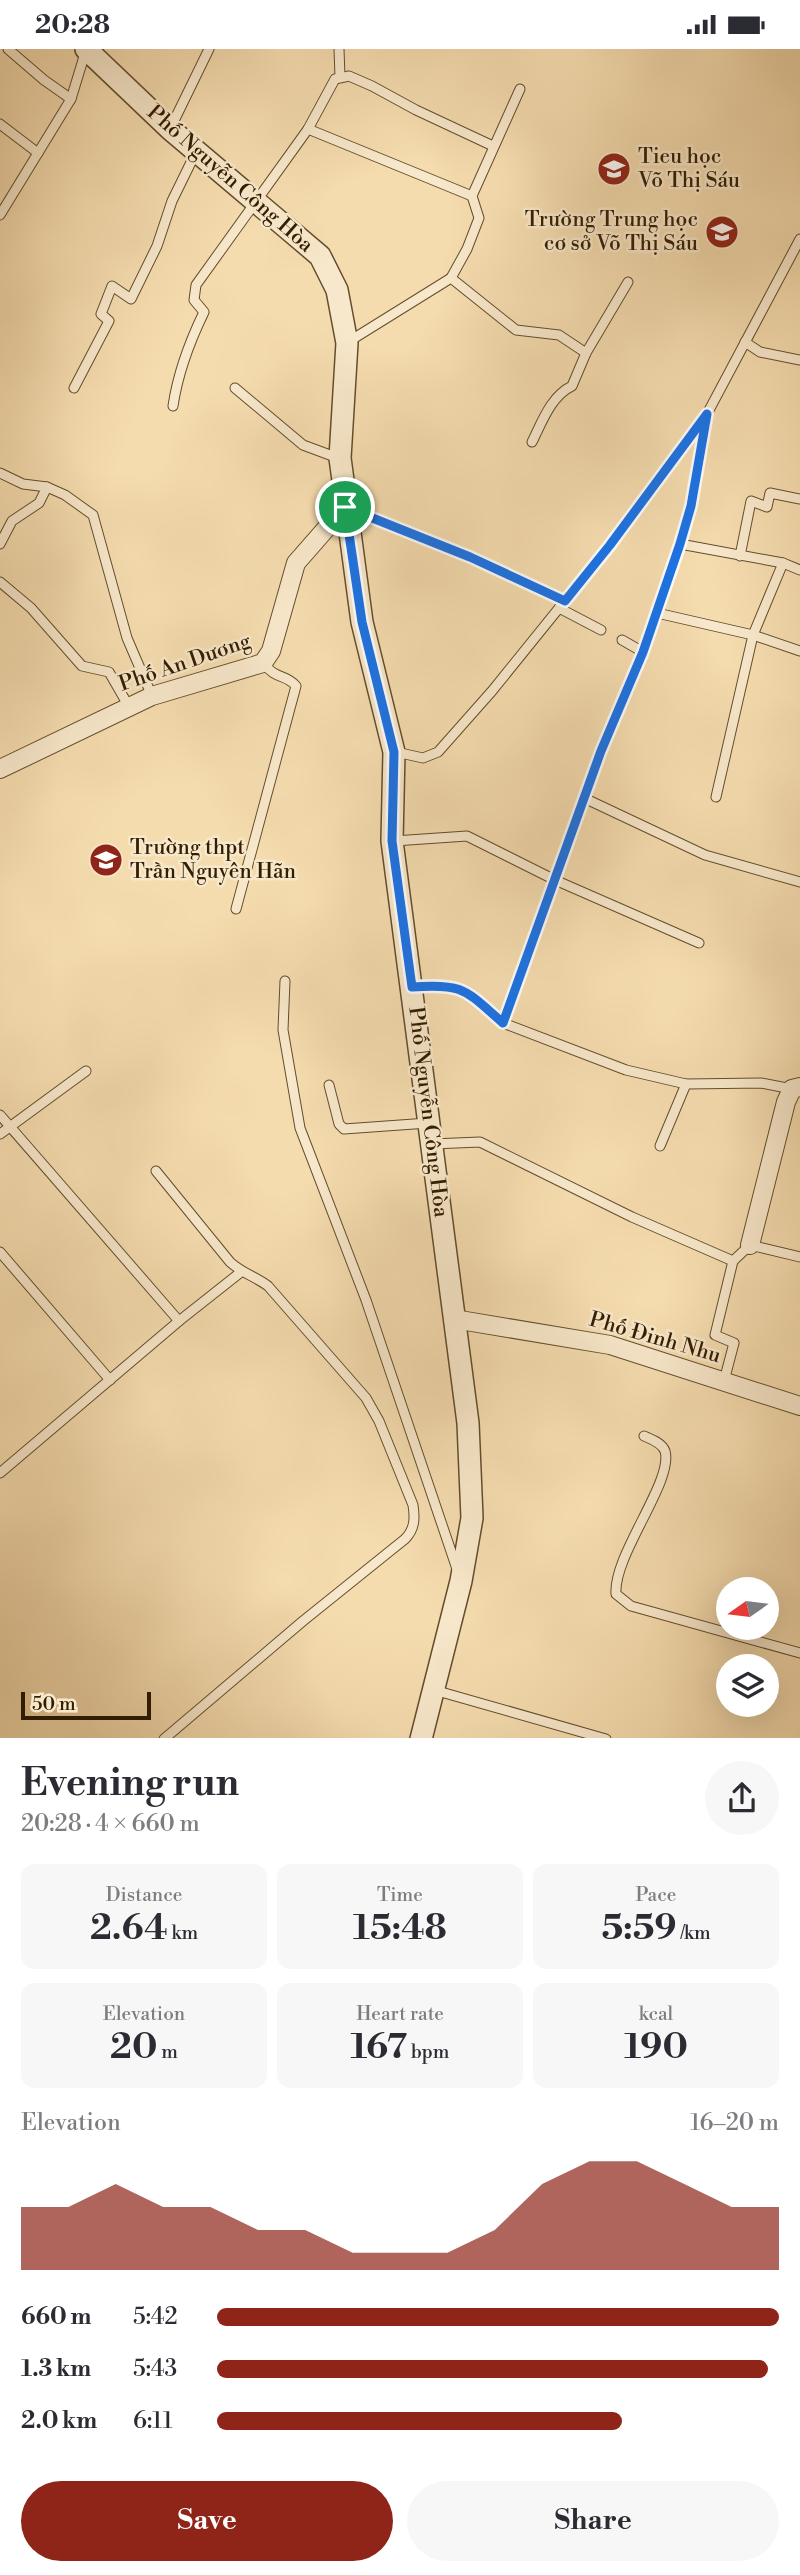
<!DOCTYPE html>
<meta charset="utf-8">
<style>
:root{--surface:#fff;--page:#f7f7f7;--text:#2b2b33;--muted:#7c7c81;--accent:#8f2418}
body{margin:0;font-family:"Libre Bodoni",serif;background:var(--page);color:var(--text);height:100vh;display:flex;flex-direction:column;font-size:26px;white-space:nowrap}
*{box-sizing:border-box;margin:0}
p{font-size:23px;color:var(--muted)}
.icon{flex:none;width:38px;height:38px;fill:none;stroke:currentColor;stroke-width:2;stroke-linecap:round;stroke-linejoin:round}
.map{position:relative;height:1689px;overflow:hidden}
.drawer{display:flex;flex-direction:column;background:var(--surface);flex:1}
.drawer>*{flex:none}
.needle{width:46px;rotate:256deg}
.buttons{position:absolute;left:716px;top:1528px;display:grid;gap:14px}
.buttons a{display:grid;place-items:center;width:63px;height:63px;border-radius:50%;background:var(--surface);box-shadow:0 7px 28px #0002;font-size:35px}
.scale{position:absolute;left:21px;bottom:18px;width:130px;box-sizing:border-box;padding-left:7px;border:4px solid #321d00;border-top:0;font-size:19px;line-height:24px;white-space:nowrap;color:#321d00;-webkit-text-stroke:5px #f8e8cb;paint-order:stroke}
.pin{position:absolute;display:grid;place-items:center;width:60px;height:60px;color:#fff;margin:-30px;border:4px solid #fff;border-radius:50%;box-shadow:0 2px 7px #0007}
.round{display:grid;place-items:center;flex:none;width:74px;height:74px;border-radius:37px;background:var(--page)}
.head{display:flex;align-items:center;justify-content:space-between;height:119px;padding:0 21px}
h1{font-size:38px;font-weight:700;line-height:52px}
.stats{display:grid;grid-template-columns:repeat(3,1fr);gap:10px;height:119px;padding:7px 21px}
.stats div{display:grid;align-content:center;border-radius:14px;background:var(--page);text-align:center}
.stats b{font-size:35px;font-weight:700}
.stats small{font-size:19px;font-weight:400}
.stats p{font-size:19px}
.chart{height:196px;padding:14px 21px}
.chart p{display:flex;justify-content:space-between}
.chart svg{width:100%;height:126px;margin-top:7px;fill:var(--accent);opacity:.7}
.button{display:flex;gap:14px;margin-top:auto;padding:14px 21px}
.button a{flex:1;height:80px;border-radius:42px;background:var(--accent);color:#fff;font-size:28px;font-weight:700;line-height:80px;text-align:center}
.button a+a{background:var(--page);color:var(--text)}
ul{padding:0 21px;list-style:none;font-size:23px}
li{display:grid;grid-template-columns:112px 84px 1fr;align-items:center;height:52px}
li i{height:18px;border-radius:9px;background:var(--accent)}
.status{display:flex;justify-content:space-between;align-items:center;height:49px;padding:0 35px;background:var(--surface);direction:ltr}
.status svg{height:19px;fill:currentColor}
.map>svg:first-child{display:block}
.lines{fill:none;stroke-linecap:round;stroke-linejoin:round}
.service-casing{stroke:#634d2c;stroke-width:11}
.minor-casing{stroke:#634d2c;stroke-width:20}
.tertiary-casing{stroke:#634d2c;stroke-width:24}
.service{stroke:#f8e8cb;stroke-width:9}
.minor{stroke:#f8e8cb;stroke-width:18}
.tertiary{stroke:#f8e8cb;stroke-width:21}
.route-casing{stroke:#fff;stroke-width:14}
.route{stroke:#1a73e8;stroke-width:9}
.labels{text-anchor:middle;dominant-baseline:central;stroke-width:5;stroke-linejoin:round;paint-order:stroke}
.poi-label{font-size:21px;fill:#321d00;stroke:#f8e8cb;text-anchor:start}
.street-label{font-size:21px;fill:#321d00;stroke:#f8e8cb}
</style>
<div class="status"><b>20:28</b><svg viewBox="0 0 49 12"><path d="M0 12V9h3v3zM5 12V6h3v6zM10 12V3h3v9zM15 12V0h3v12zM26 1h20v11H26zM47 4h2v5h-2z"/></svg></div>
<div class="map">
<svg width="800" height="1690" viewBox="0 0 800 1690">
<rect width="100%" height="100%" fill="#f5dcaf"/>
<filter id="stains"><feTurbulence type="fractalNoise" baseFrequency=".00286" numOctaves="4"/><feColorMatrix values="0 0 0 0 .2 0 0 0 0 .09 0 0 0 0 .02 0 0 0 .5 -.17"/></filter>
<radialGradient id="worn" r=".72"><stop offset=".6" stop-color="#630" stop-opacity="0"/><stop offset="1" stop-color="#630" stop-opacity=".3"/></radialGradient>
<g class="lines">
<defs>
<g id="service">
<polyline points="8,0 44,31 71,50"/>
<polyline points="339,0 340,28"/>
<polyline points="0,75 38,104"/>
<polyline points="171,78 209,0"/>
<polyline points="308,80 472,147"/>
<polyline points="0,166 71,50 86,1"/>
<polyline points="451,229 467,200 479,169 472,147 520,40"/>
<polyline points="348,293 451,229 516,281 559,286 586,304"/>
<polyline points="745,293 760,303 800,311"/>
<polyline points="74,339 109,272 101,265 112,237 131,250 157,197 172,152 196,103"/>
<polyline points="235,339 303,396 338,409"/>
<path d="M173 357C178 323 189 294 204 263L194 251 196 236 308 80 335 30 349 27 372 37 416 61 493 97"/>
<path d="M532 393C542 373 551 347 572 337L586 304 628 233"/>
<polyline points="0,424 23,435 47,438 65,446 93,466 127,589 152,647"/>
<polyline points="350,460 470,508 565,552"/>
<polyline points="0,495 12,472 39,454 47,438"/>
<polyline points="680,495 783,514 800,521"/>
<polyline points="740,507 751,452 767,458 770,444 800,450"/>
<polyline points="0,533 31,559 82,617 109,623 128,656"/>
<polyline points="559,559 601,581"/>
<polyline points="657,564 753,586 800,602"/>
<polyline points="622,591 643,603"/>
<polyline points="396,703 423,709 438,703 492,642 610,496 707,365 800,190"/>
<polyline points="716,748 753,586 783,514"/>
<polyline points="584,749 705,806 800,833"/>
<polyline points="394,792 467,787 555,831 699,894"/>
<path d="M236 860 296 637C286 625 276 631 263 614"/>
<polyline points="285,932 283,981 300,1079 366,1251 457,1520"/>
<path d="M412 938C464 934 465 941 503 974L601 702 643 603 680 495 691 457 707 365"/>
<polyline points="503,974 626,1021 686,1035 761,1034 792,1040"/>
<polyline points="329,1036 339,1075 344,1080 428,1074"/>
<polyline points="0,1066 179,1272"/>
<polyline points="0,1085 86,1022"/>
<polyline points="432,1095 480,1093 632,1168 733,1212 750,1196 800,1208"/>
<polyline points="660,1097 686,1035"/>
<path d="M156 1122 230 1213C242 1224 256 1228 268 1237L366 1349 379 1372 413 1456C415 1469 415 1480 405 1490L303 1572 164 1690"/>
<polyline points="0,1203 110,1331"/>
<polyline points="724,1332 734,1294 715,1286 733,1212"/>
<path d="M644 1387C651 1390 662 1394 665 1402 674 1432 613 1506 616 1545L631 1557 800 1604"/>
<polyline points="0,1424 179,1272 241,1223"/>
<polyline points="434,1641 606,1690"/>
</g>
<g id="minor">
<polyline points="0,720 152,647 263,614 271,602 296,514 345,458"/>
<polyline points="750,1196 786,1053 792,1040 800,1038"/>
<polyline points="454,1270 610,1296 800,1357"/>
</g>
<polyline id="tertiary" points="86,0 170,80 320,207 337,241 347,294 340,409 362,573 394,703 392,792 468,1374 472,1469 461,1532 421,1690"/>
</defs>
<use href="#service" class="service-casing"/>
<use href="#minor" class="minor-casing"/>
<use href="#tertiary" class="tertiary-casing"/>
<use href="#service" class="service"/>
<use href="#minor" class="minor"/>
<use href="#tertiary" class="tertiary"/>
</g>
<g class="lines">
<defs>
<path id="route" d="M707 365 691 457 680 495 643 603 601 702 503 974C465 941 464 934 412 938L392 792 394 703 362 573 345 458 470 508 565 552 610 496Z"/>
</defs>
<use href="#route" class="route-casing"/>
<use href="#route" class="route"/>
</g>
<defs>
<symbol id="school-disc" viewBox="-11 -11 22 22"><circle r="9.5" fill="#8f2418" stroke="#f8e8cb"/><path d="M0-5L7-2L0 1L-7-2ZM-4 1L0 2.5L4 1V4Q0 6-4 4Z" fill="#fff"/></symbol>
</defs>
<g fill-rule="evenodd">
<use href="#school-disc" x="595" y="101" width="38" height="38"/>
<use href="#school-disc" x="703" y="164" width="38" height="38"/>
<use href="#school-disc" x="87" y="792" width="38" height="38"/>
</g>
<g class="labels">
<g class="poi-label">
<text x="638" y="108">Tieu học<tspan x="638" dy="24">Võ Thị Sáu</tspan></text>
<text x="698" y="171" text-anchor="end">Trường Trung học<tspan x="698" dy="24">cơ sở Võ Thị Sáu</tspan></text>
<text x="130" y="799">Trường thpt<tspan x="130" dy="24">Trần Nguyên Hãn</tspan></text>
</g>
<g class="street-label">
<text transform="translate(230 130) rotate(41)">Phố Nguyễn Công Hòa</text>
<text transform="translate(185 614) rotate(-19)">Phố An Dương</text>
<text transform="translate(428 1063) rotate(83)">Phố Nguyễn Công Hòa</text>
<text transform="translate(655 1289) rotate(16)">Phố Đinh Nhu</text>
</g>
</g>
<rect width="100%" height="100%" filter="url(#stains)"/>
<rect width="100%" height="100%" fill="url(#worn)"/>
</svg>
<div class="buttons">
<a><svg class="needle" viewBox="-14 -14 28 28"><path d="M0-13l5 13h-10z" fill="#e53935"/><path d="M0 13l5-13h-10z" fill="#7c7c81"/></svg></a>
<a><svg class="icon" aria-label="layers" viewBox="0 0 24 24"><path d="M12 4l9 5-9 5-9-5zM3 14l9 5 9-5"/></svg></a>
</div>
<div class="scale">50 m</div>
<div class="pin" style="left:345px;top:458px;background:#1e9e55"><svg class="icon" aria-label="arrive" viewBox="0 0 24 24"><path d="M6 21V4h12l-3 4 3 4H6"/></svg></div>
</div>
<section class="drawer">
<div class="head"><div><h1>Evening run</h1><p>20:28 · 4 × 660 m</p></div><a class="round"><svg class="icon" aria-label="share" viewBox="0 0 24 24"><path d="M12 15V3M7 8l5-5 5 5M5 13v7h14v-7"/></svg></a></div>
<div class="stats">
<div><p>Distance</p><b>2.64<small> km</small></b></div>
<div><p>Time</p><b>15:48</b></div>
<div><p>Pace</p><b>5:59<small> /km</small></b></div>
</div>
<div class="stats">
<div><p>Elevation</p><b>20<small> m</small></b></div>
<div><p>Heart rate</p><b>167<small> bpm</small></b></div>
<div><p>kcal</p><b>190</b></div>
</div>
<div class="chart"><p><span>Elevation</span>16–20 m</p>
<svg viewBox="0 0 160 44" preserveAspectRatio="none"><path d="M0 44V22L10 22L20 14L30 22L40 22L50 30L60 30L70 38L80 38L90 38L100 30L110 14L120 6L130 6L140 14L150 22L160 22V44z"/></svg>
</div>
<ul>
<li><b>660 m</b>5:42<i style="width:100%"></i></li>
<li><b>1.3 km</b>5:43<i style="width:98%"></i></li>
<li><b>2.0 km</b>6:11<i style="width:72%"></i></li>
</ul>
<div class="button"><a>Save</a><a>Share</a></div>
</section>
